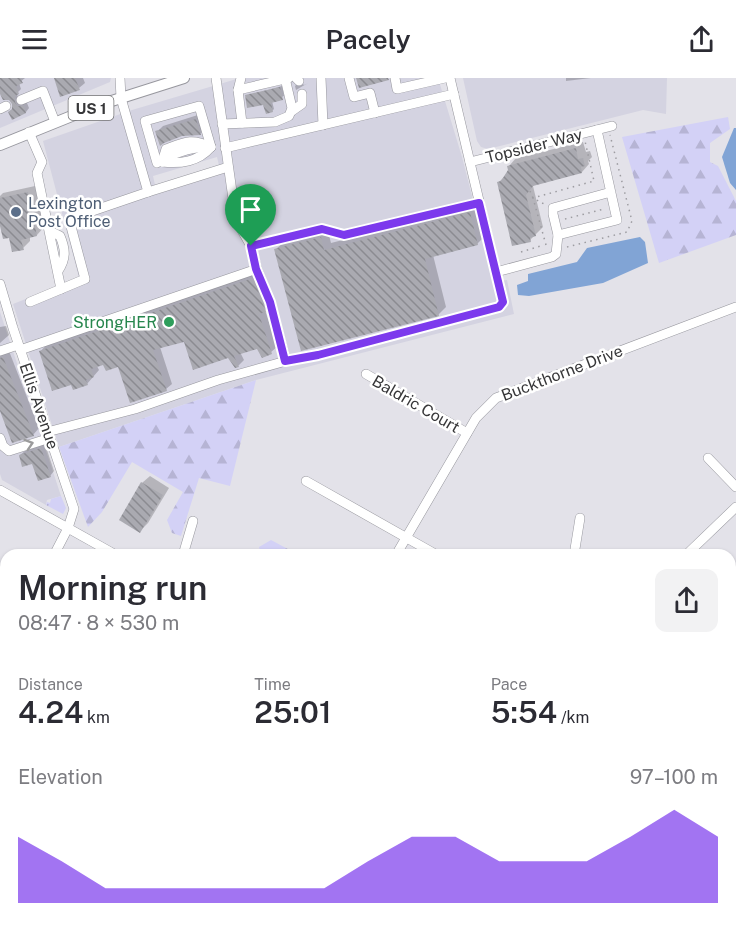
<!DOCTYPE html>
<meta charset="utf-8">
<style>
:root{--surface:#fff;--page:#f2f2f3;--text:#2b2b33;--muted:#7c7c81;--accent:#7c3aed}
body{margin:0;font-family:"Public Sans",sans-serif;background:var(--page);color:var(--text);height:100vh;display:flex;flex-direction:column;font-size:22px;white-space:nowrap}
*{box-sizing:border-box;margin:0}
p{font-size:20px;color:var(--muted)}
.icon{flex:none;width:33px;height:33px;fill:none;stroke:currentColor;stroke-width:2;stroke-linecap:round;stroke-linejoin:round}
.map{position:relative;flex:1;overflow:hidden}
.sheet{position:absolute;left:0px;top:471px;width:736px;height:384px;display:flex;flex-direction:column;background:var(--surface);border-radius:18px 18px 0 0;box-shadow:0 2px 4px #0004}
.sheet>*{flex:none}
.pin{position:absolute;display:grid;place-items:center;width:51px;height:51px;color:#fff;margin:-62px -26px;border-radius:50% 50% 50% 0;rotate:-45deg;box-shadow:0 0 6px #0007}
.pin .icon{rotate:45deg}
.round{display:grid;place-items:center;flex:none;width:63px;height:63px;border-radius:12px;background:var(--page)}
.headline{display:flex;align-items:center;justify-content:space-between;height:102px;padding:0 18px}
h1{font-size:33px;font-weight:600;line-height:45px}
.metrics{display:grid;grid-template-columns:repeat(3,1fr);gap:9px;height:102px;padding:6px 18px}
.metrics div{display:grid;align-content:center}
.metrics b{font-size:30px;font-weight:600}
.metrics small{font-size:16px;font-weight:400}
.metrics p{font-size:16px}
.chart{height:168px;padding:12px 18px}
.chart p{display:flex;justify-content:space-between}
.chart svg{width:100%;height:108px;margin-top:6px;fill:var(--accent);opacity:.7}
header{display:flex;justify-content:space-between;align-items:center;height:78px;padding:0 18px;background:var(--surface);font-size:27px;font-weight:600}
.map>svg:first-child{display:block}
.built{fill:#d4d3e1;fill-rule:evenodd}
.grass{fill:url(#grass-tufts)}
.forest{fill:url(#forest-firs)}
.water{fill:#81a4d5}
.shadow{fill:#0003}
.building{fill:url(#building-back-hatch)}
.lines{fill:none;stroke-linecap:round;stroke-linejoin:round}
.minor-casing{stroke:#97979e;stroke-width:10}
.major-casing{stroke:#97979e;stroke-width:12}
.path{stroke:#9d9ca1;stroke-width:1.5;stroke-dasharray:1.5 4.5;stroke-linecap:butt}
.minor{stroke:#fff;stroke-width:9}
.major{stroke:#fff;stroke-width:10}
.oneway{stroke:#9b9b9c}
.route-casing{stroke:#fff;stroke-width:12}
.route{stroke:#7c3aed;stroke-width:8}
.service-dot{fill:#5c6f8a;stroke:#fff;stroke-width:2}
.leisure-dot{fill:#2e9e5b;stroke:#fff;stroke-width:2}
.labels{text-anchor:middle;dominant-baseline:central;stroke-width:5;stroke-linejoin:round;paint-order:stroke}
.shield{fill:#fff;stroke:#737374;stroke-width:1.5}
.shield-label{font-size:15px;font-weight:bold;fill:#373739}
.street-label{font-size:16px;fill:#373739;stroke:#fff}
.service-label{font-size:16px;fill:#4e5e75;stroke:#fff;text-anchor:start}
.leisure-label{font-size:16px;fill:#27864d;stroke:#fff;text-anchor:end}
</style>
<header><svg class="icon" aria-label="menu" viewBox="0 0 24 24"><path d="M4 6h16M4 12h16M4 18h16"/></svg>Pacely<svg class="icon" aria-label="share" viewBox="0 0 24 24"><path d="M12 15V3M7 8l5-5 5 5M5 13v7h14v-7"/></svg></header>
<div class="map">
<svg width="736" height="855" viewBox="0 0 736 855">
<defs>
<pattern id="grass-tufts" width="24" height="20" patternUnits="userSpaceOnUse" patternTransform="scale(1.5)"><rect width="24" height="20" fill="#d3d1f6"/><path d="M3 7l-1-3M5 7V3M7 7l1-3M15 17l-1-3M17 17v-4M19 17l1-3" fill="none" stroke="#b6b4d4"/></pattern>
<pattern id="forest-firs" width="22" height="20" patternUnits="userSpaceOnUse" patternTransform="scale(1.5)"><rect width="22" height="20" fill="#d3d1f6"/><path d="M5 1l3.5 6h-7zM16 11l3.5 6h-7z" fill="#b6b4d4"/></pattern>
<pattern id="building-back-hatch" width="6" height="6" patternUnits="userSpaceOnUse" patternTransform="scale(1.5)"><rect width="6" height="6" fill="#aaaab1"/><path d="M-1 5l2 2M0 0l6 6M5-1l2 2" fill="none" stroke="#8b8b91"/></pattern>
</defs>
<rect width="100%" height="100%" fill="#e3e2e9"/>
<g class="built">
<polygon points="0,0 111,0 110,4 0,50"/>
<path d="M240 0H438L462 79 494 204 507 202 514 236 256 302 59 369 13 226 79 200 43 63 132 32ZM217 79 221 96 157 116 153 98Z"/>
<polygon points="463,0 667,0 666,36 643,32 488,71 481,69 477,63"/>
<polygon points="0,234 61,418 47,422 46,427 2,402 0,396"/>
</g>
<polygon class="grass" points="61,418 66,430 63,436 46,427 47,424 50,425 51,421"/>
<g class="forest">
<polygon points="728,39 730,51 710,65 710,84 718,88 736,123 736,157 659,185 622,59"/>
<polygon points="256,302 230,408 199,400 181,458 172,455 167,442 183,414 132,384 102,434 88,449 59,369"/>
<polygon points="271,462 299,477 261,477 259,469"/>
<polygon points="736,502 736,556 731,555 730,507"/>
<polygon points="731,794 736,799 736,855 657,855 659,849 730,849"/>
<polygon points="26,849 221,849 226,855 27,855"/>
</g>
<g class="water">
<polygon points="734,50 736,50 736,112 730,105 722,79"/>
<polygon points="640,159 645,164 648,185 603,205 529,218 518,217 517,207 528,203 528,196 577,184 587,170"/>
</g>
<g class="shadow">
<polygon points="0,0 25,0 19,5 21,11 18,14 17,20 21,25 27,25 29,30 26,34 13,32 14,25 0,12"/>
<polygon points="55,0 83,0 85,5 79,10"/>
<polygon points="566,0 591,0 566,3"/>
<polygon points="298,5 305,7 308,5 296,12 295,8"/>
<polygon points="282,8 284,18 272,23 274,31 272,33 264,25 247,18"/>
<polygon points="201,36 205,51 200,56 157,54 163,48"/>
<polygon points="583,64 586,74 590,73 592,79 588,83 589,86 582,94 535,106 533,108 543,149 530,162 498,105 506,97 510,92 509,88 516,80"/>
<polygon points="35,108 44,149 37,157 30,158 30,163 23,170 10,158 0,141 0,118 3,115"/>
<polygon points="477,128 485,158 477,166 433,177 446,229 438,237 276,171 284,164 328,153 331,165"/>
<polygon points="259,195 271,227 265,232 277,269 271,274 258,269 240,274 244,282 238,288 229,279 185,263 160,269 172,306 166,311 119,287 104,285 97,288 99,292 87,306 72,305 41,273 46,267"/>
<polygon points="6,248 9,257 0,265 0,249"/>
<polygon points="0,268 9,273 39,350 33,357 0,330"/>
<polygon points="45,366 54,393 50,398 33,384 20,377 25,373"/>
<polygon points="150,398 169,410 148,445 140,453 142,405"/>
<polygon points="6,649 6,663 0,666 0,652"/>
</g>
<g class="building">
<polygon points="0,0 20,0 23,5 16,8 19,16 15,18 15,24 17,28 24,28 26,35 12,42 8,34 12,31 12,26 9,22 3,22 0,16"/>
<polygon points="54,0 75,0 80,12 60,19"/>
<polygon points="356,0 388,0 389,2 359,10"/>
<polygon points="280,9 283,22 271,25 273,34 266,36 263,27 247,30 245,17"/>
<polygon points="196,41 201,57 182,58 164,65 160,68 155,53"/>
<polygon points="576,70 578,81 583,80 585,88 581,89 582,95 533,108 526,117 536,158 530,160 531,164 512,168 497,104 501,103 508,92 507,88"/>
<polygon points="28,114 37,158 21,162 24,172 12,174 9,160 3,161 0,148 0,120"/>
<polygon points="470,134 478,167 425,181 439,238 301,273 274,171 321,159 324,172"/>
<polygon points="253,200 266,234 259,236 272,276 262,280 257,271 234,278 239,289 235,290 228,280 193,292 184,264 153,272 167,313 130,325 118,289 106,293 103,287 91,291 94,299 86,302 88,307 73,312 71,307 52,313 39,273"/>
<polygon points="3,279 34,358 12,365 0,333 0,280"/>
<polygon points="41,370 51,399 38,403 32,386 22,389 19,377"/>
<polygon points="141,404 163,417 140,455 119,442"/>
</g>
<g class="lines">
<defs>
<g id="minor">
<polyline points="216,0 236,142 251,168 257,191 270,224 286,283"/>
<polyline points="241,0 238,12 242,45"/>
<polyline points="296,0 299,3"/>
<polyline points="321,0 323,47"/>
<polyline points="349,0 354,19 370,15 375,35"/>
<polyline points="395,0 397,11 445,0"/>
<polyline points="238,12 289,0"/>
<polyline points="21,22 43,13 55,44"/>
<polyline points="0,31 6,28"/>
<polyline points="292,33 302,26 302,16"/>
<polyline points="222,46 275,44 289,38 292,30 285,0"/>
<polyline points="597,52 617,142 558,157 553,136 553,130 611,114"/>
<polyline points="29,54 42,84 37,95 61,211"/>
<polyline points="225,70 454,16"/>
<path d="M162 84 166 71C185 64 192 60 211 69"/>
<path d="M162 84C181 86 198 84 211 69"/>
<path d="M162 84C174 74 192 70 207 69"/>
<polyline points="470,84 612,48"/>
<polyline points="157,85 145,43 199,28 211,69"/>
<polyline points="148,114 228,89"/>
<path d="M50 153 60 158C66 172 66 181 58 193"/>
<polyline points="251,168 323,151 344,157 479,125"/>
<polyline points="496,194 552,179 556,176 558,157"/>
<polyline points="0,206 13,250 74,431 68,450 54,477"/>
<polyline points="30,224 85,201 69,141 148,114 121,20 120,0"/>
<polyline points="20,272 257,191"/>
<polyline points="0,273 18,267"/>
<polyline points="366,296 467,355"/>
<polyline points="47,354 135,331 218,302 286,283 318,277 499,229 503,224 450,0"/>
<polyline points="0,360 3,368 9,373 50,360"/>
<polyline points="708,380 736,409"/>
<polyline points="306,403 437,477"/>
<polyline points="0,412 116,477"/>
<polyline points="183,477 193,443"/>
<polyline points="396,477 476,340 496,320 736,229"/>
<polyline points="574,477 580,440"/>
<polyline points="686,477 736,429"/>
<polyline points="730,600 736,601"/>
<polyline points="730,691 736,692"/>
<polyline points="730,764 736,758"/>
<polyline points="666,855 667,849"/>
</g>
<polyline id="major" points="0,67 99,27 184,0"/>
</defs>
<use href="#minor" class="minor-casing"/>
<use href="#major" class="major-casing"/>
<g class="path">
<polyline points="530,113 533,120 544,126"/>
<polyline points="565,141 604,131"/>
<polyline points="546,167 533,120 594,103 585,63"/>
<polyline points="567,169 627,154 632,143 610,57"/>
<polyline points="521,174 544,167"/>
</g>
<use href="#minor" class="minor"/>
<use href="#major" class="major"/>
</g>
<defs><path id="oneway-chevron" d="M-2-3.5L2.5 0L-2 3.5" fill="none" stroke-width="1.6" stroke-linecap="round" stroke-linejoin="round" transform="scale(1.5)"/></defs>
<use class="oneway" href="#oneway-chevron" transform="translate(29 366) rotate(-18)"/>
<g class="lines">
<defs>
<polygon id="route" points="479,125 503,224 499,229 318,277 285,283 270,224 256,191 251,168 322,151 344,157"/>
</defs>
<use href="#route" class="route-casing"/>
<use href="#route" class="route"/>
</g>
<circle class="service-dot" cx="16" cy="134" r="6"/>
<circle class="leisure-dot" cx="169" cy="244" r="6"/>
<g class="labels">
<rect class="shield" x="68.5" y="18" width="45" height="24" rx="4.5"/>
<g class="shield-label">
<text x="91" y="30">US 1</text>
</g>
<g class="street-label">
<text transform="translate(534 68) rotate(-14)">Topsider Way</text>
<text transform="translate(562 295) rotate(-21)">Buckthorne Drive</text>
<text transform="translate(416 326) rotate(30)">Baldric Court</text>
<text transform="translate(39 328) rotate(71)">Ellis Avenue</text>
</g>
<g class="service-label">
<text x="28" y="125">Lexington<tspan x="28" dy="18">Post Office</tspan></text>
</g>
<g class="leisure-label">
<text x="157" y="244">StrongHER</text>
</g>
</g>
</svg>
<div class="pin" style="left:251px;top:168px;background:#1e9e55"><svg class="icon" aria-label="arrive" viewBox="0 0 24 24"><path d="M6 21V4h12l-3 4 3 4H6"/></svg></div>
<section class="sheet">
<div class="headline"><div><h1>Morning run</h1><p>08:47 · 8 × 530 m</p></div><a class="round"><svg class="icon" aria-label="share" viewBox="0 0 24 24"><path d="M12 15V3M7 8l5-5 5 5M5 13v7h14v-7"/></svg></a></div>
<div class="metrics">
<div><p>Distance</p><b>4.24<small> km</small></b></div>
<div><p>Time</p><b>25:01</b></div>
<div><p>Pace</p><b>5:54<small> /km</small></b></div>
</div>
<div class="chart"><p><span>Elevation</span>97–100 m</p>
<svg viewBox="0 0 160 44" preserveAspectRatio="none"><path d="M0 44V17L10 27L20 38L30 38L40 38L50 38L60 38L70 38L80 27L90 17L100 17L110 27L120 27L130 27L140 17L150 6L160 17V44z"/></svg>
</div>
</section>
</div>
